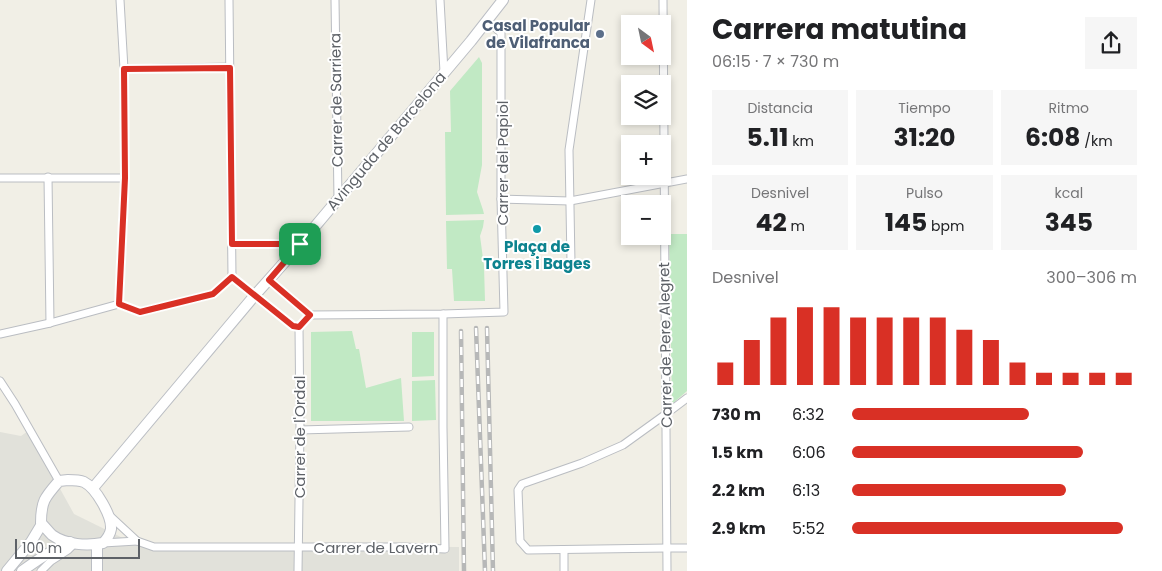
<!DOCTYPE html>
<html lang="es">
<meta charset="utf-8">
<style>
:root{--surface:#fff;--page:#f6f6f6;--text:#202124;--muted:#757577;--accent:#d93025}
body{margin:0;font-family:Poppins,sans-serif;background:var(--page);color:var(--text);height:100vh;display:flex;flex-direction:column;font-size:19px;white-space:nowrap}
*{box-sizing:border-box;margin:0}
p{font-size:16px;color:var(--muted)}
.icon{flex:none;width:28px;height:28px;fill:none;stroke:currentColor;stroke-width:2;stroke-linecap:round;stroke-linejoin:round}
.map{position:relative;flex:1;overflow:hidden}
.panel{display:flex;flex-direction:column;background:var(--surface);width:475px}
.panel>*{flex:none}
.needle{width:32px;rotate:147deg}
.controls{position:absolute;left:621px;top:15px;display:grid;gap:10px}
.controls a{display:grid;place-items:center;width:50px;height:50px;border-radius:0px;background:var(--surface);box-shadow:0 2px 8px #0003;font-size:25px}
.scale{position:absolute;left:15px;bottom:12px;width:125px;box-sizing:border-box;padding-left:5px;border:2px solid #5d6167;border-top:0;font-size:14px;line-height:18px;white-space:nowrap;color:#5d6167;-webkit-text-stroke:4px #fff;paint-order:stroke}
.pin{position:absolute;display:grid;place-items:center;width:42px;height:42px;color:#fff;margin:-21px;border-radius:10px;box-shadow:0 2px 8px #0006}
.round{display:grid;place-items:center;flex:none;width:52px;height:52px;border-radius:0px;background:var(--page)}
.headline{display:flex;align-items:center;justify-content:space-between;height:85px;padding:0 25px}
h1{font-size:28px;font-weight:700;line-height:38px}
.metrics{display:grid;grid-template-columns:repeat(3,1fr);gap:8px;height:85px;padding:5px 25px}
.metrics div{display:grid;align-content:center;border-radius:0px;background:var(--page);text-align:center}
.metrics b{font-size:25px;font-weight:700}
.metrics small{font-size:14px;font-weight:400}
.metrics p{font-size:14px}
.chart{height:140px;padding:10px 25px}
.chart p{display:flex;justify-content:space-between}
.chart svg{width:100%;height:90px;margin-top:5px;stroke:var(--accent);stroke-width:6}
ul{padding:0 25px;list-style:none;font-size:16px}
li{display:grid;grid-template-columns:80px 60px 1fr;align-items:center;height:38px}
li i{height:12px;border-radius:6px;background:var(--accent)}
main{display:flex;flex:1;min-height:0}
.map>svg:first-child{display:block}
.industrial{fill:#e1e1da}
.green{fill:#c1e9c4}
.lines{fill:none;stroke-linecap:round;stroke-linejoin:round}
.street-casing{stroke:#babdc2;stroke-width:9}
.secondary-casing{stroke:#bbbec4;stroke-width:12}
.street{stroke:#fff;stroke-width:7}
.secondary{stroke:#fff;stroke-width:10}
.rail-casing{stroke:#b7b8b8;stroke-width:4.5}
.rail{stroke:#fff;stroke-width:2.5;stroke-dasharray:8;stroke-linecap:butt}
.route-casing{stroke:#fff;stroke-width:10}
.route{stroke:#d93025;stroke-width:6}
.service-dot{fill:#5c6f8a;stroke:#fff;stroke-width:2}
.culture-dot{fill:#0f9aa8;stroke:#fff;stroke-width:2}
.labels{text-anchor:middle;dominant-baseline:central;stroke-width:4;stroke-linejoin:round;paint-order:stroke}
.service-label{font-size:15px;font-weight:bold;fill:#4e5e75;stroke:#fff;text-anchor:end}
.street-label{font-size:15px;fill:#5d6167;stroke:#fff}
.culture-label{font-size:15px;font-weight:bold;fill:#0d838f;stroke:#fff}
</style>
<main>
<div class="map">
<svg width="687" height="571" viewBox="0 0 687 571">
<rect width="100%" height="100%" fill="#f1efe6"/>
<polygon class="industrial" points="28,431 74,514 139,546 459,547 459,571 0,571 0,432 21,436"/>
<g class="green">
<polygon points="479,57 482,63 482,165 477,192 483,210 484,214 446,215 445,132 451,132 450,91"/>
<polygon points="484,220 483,227 480,236 484,266 485,301 454,301 452,269 447,269 446,221"/>
<polygon points="669,234 687,234 687,391 672,404"/>
<polygon points="352,331 356,349 359,349 366,388 401,378 404,421 311,421 311,332"/>
<polygon points="412,332 434,332 434,376 412,377"/>
<polygon points="435,380 436,420 412,421 412,381"/>
</g>
<g class="lines">
<defs>
<g id="street">
<polyline points="229,0 232,277 293,326 299,327"/>
<polyline points="335,0 338,199"/>
<polyline points="440,0 444,72"/>
<polyline points="663,0 667,571"/>
<polyline points="124,69 230,67"/>
<polyline points="48,177 50,323"/>
<polyline points="0,178 125,178"/>
<polyline points="501,199 570,201 687,179"/>
<polyline points="232,244 300,244"/>
<polyline points="571,263 569,150 591,0"/>
<polyline points="269,280 310,315 443,314 504,312 501,199 501,33 487,20"/>
<polyline points="119,304 125,178 124,69 120,0"/>
<polyline points="299,327 310,315"/>
<polyline points="0,334 50,323 119,304 140,312 213,294 232,277"/>
<polyline points="0,381 15,404 59,481"/>
<polyline points="687,398 666,414 623,445 582,463 522,484 518,490 520,541 528,550 667,548 687,548"/>
<polyline points="300,430 409,427"/>
<polyline points="109,515 137,541 154,547 405,547 445,549 443,428 443,314"/>
<polyline points="103,543 137,541"/>
<polyline points="41,571 51,561 68,550 75,543"/>
<polyline points="298,571 300,430 299,327"/>
<polyline points="564,571 564,550"/>
</g>
<g id="secondary">
<path d="M68 480C74 480 79 480 84 482 96 488 112 516 111 529 110 535 107 539 103 543 87 546 66 545 52 535 48 531 45 527 41 523 41 501 45 497 59 481Z"/>
<polyline points="93,488 255,295 291,255 471,41 503,0"/>
<polyline points="97,544 97,571"/>
<polyline points="7,571 31,542 40,527"/>
<path d="M22 571C37 560 52 550 70 542"/>
</g>
</defs>
<use href="#street" class="street-casing"/>
<use href="#secondary" class="secondary-casing"/>
<use href="#street" class="street"/>
<use href="#secondary" class="secondary"/>
<defs>
<g id="rail">
<polyline points="476,328 485,571"/>
<polyline points="487,328 493,571"/>
<polyline points="461,331 464,571"/>
</g>
</defs>
<use href="#rail" class="rail-casing"/>
<use href="#rail" class="rail"/>
</g>
<g class="lines">
<defs>
<polygon id="route" points="230,68 232,244 300,244 269,280 310,315 299,327 293,326 232,277 213,294 140,312 119,304 125,178 124,69"/>
</defs>
<use href="#route" class="route-casing"/>
<use href="#route" class="route"/>
</g>
<circle class="service-dot" cx="600" cy="34" r="5"/>
<circle class="culture-dot" cx="537" cy="229" r="5"/>
<g class="labels">
<g class="service-label">
<text x="590" y="25">Casal Popular<tspan x="590" dy="17">de Vilafranca</tspan></text>
</g>
<g class="street-label">
<text transform="translate(336 100) rotate(-91)">Carrer de Sarriera</text>
<text transform="translate(386 141) rotate(-50)">Avinguda de Barcelona</text>
<text transform="translate(502 163) rotate(-90)">Carrer del Papiol</text>
<text transform="translate(665 345) rotate(-91)">Carrer de Pere Alegret</text>
<text transform="translate(299 437) rotate(-90)">Carrer de l'Ordal</text>
<text x="376" y="547">Carrer de Lavern</text>
</g>
<g class="culture-label">
<text x="537" y="246">Plaça de<tspan x="537" dy="17">Torres i Bages</tspan></text>
</g>
</g>
</svg>
<div class="controls">
<a><svg class="needle" viewBox="-14 -14 28 28"><path d="M0-13l5 13h-10z" fill="#e53935"/><path d="M0 13l5-13h-10z" fill="#757577"/></svg></a>
<a><svg class="icon" aria-label="layers" viewBox="0 0 24 24"><path d="M12 4l9 5-9 5-9-5zM3 14l9 5 9-5"/></svg></a>
<a>+</a>
<a>−</a>
</div>
<div class="scale">100 m</div>
<div class="pin" style="left:300px;top:244px;background:#1e9e55"><svg class="icon" aria-label="arrive" viewBox="0 0 24 24"><path d="M6 21V4h12l-3 4 3 4H6"/></svg></div>
</div>
<section class="panel">
<div class="headline"><div><h1>Carrera matutina</h1><p>06:15 · 7 × 730 m</p></div><a class="round"><svg class="icon" aria-label="share" viewBox="0 0 24 24"><path d="M12 15V3M7 8l5-5 5 5M5 13v7h14v-7"/></svg></a></div>
<div class="metrics">
<div><p>Distancia</p><b>5.11<small> km</small></b></div>
<div><p>Tiempo</p><b>31:20</b></div>
<div><p>Ritmo</p><b>6:08<small> /km</small></b></div>
</div>
<div class="metrics">
<div><p>Desnivel</p><b>42<small> m</small></b></div>
<div><p>Pulso</p><b>145<small> bpm</small></b></div>
<div><p>kcal</p><b>345</b></div>
</div>
<div class="chart"><p><span>Desnivel</span>300–306 m</p>
<svg viewBox="0 0 160 44" preserveAspectRatio="none"><path d="M5 44V33M15 44V22M25 44V11M35 44V6M45 44V6M55 44V11M65 44V11M75 44V11M85 44V11M95 44V17M105 44V22M115 44V33M125 44V38M135 44V38M145 44V38M155 44V38"/></svg>
</div>
<ul>
<li><b>730 m</b>6:32<i style="width:62%"></i></li>
<li><b>1.5 km</b>6:06<i style="width:81%"></i></li>
<li><b>2.2 km</b>6:13<i style="width:75%"></i></li>
<li><b>2.9 km</b>5:52<i style="width:95%"></i></li>
</ul>
</section>
</main>
